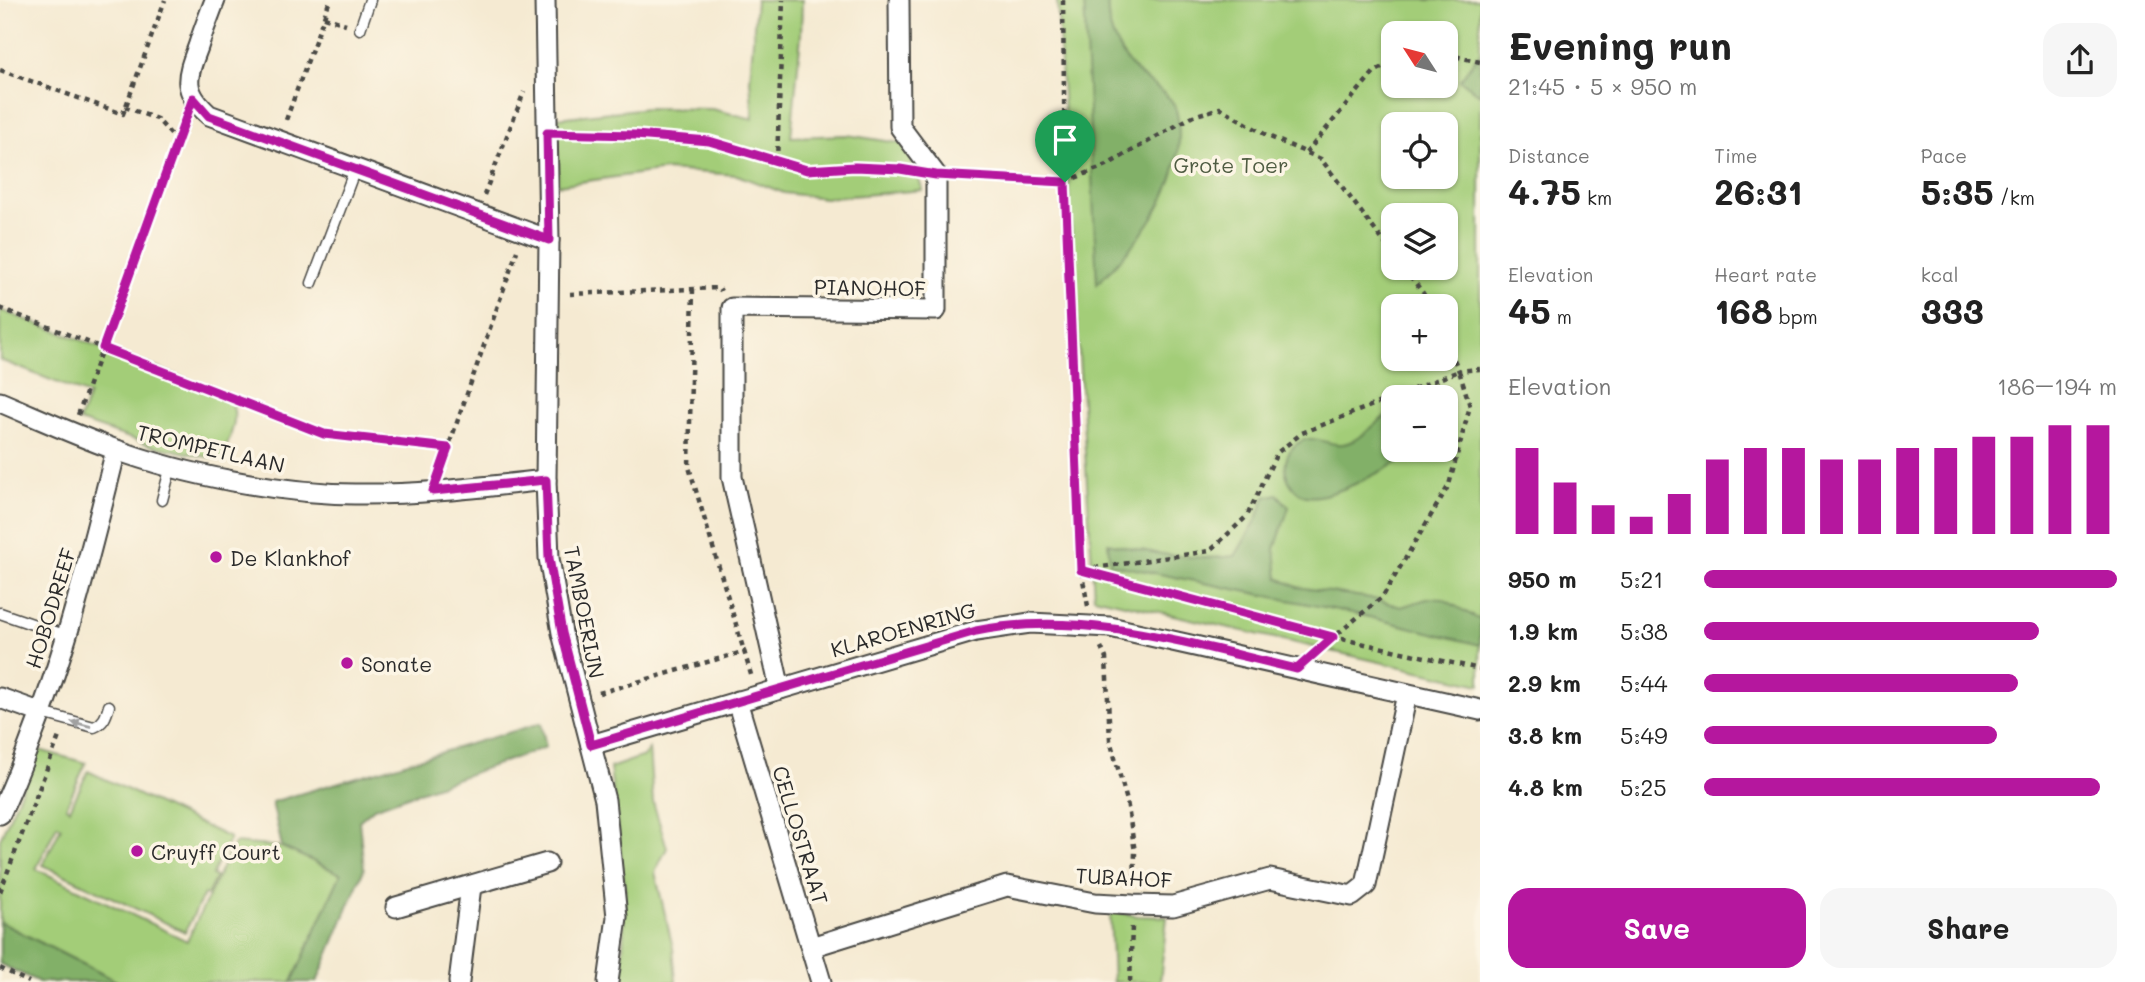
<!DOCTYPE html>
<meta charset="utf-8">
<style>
:root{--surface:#fff;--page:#f6f6f6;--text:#222;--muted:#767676;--accent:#b5179e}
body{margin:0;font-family:Mali,sans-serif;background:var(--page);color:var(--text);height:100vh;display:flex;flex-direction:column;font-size:26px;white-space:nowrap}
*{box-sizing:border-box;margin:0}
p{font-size:23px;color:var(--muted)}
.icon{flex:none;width:38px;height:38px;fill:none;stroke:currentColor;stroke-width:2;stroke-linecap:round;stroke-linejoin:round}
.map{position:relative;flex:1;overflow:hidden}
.drawer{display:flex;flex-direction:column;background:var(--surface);width:665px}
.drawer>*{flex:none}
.needle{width:46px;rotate:306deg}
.controls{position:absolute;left:1381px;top:21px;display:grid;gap:14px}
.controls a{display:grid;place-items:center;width:77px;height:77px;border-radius:14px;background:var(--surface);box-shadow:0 2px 5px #0004;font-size:35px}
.pin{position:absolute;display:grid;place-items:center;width:60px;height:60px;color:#fff;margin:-72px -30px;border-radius:50% 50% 50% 0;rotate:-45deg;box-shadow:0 0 7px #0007}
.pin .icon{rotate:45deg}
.round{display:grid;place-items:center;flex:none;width:74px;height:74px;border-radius:21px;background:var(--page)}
.overview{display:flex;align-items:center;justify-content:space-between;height:119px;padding:0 28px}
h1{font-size:38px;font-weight:700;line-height:52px}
.metrics{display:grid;grid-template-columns:repeat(3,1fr);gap:10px;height:119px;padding:7px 28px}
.metrics div{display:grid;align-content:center}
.metrics b{font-size:35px;font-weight:700}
.metrics small{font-size:19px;font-weight:400}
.metrics p{font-size:19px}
.chart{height:196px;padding:14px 28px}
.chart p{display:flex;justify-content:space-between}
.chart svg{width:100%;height:126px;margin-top:7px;stroke:var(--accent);stroke-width:6}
.action{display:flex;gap:14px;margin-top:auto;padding:14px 28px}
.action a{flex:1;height:80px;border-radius:21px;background:var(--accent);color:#fff;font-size:28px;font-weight:700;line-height:80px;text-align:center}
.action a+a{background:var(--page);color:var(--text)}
ul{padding:0 28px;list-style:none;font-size:23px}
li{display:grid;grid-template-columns:112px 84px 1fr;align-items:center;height:52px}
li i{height:18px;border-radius:9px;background:var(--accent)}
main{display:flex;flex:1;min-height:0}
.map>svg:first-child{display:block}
.green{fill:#a3cd78;stroke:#677c52;stroke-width:2;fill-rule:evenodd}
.forest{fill:#82b068;stroke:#566e4a;stroke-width:2}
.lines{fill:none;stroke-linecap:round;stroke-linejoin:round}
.lane-casing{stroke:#494844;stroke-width:13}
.street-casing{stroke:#494844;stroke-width:23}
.path{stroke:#494844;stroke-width:4.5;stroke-dasharray:5 5;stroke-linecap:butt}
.lane{stroke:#fff;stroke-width:10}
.street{stroke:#fff;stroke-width:19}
.oneway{fill:#a0a0a0}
.route-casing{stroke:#fff;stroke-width:14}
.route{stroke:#b5179e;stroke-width:9}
.poi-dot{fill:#b5179e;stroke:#fcf5e5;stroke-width:2.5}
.labels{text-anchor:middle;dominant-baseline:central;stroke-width:7;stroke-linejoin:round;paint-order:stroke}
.park-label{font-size:21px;fill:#4f5c42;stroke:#fcf5e5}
.street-label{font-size:21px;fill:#2b2b2b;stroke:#fcf5e5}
.poi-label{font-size:21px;fill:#2b2b2b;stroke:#fcf5e5;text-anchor:start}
</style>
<main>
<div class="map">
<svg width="1480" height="982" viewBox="0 0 1480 982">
<rect width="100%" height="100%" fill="#fcf5e5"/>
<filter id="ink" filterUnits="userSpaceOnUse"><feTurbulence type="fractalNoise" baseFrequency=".0143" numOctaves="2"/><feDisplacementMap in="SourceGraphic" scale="14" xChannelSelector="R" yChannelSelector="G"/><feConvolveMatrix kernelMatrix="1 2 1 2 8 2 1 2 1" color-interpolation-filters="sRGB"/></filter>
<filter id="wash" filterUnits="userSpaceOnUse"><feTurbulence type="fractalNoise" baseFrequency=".00686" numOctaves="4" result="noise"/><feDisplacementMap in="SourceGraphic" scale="28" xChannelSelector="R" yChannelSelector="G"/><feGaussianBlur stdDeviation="1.57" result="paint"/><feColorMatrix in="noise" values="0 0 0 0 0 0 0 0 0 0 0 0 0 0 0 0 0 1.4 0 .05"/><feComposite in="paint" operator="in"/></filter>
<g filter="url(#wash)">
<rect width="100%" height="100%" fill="#f5ead2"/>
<g class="green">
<polygon points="756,0 802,0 801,35 791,137 847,135 905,144 923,190 825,198 784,193 737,175 666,170 558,185 558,118 647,108 712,109 753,119 750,80"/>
<path d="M1057 0H1480V685L1094 597ZM1393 33H1446V86H1393ZM1393 124H1446V177H1393ZM1393 215H1446V268H1393ZM1393 306H1446V359H1393ZM1393 397H1446V450H1393Z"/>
<path d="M0 310 224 393C245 412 229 436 222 460L153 446 79 421 89 395 0 360Z"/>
<polygon points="649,749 653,802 667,848 655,872 673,948 676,982 619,982 623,950 625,889 610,768 644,756"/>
<polygon points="39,750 86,763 66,807 70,809 88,771 230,838 212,875 216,877 207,895 204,894 185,932 43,865 61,827 57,825 36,869 187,941 234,843 282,847 341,874 292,982 118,982 0,922 0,839"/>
<polygon points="1110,911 1138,916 1167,917 1160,982 1113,982"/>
</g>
<g class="forest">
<path d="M1084 0H1108C1105 30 1121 60 1145 79 1154 86 1167 93 1173 103 1179 114 1179 128 1179 140 1177 197 1136 245 1097 284Z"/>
<polygon points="1480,53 1480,95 1460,80"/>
<path d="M1393 411V450H1420C1398 462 1331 502 1306 496 1296 494 1288 482 1286 473 1284 462 1288 450 1297 444 1312 432 1327 446 1343 444 1364 440 1376 420 1393 411Z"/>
<path d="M1277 494 1289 507 1275 549 1278 578 1297 587 1370 598 1401 607 1430 598 1443 599 1480 620V645L1357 614 1110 564 1108 543C1151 552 1191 562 1235 556L1257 519 1265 497Z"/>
<polygon points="541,723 546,747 374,808 359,821 364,869 317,982 292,982 341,874 282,847 272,802"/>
<polygon points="0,922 118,982 39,982 0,964"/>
</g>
</g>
<g filter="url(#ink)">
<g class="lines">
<defs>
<g id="lane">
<polyline points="360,29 370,0"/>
<polyline points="312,283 355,169"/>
<polyline points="162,500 171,466"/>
<polyline points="0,613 67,636"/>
<path d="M42 713 94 727C104 723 106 716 109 706"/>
</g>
<g id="street">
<path d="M215 0C209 16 203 31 198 47 186 78 182 91 209 115L549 240"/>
<polyline points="545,0 549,240 546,480 549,558 562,633 605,800 617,917 608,982"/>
<path d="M0 402C38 418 75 435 114 449 184 475 279 493 354 494 419 495 482 487 546 480"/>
<polyline points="780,689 732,477 732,308 936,310 936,175 900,127 899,0"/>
<polyline points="0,698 42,713"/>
<polyline points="737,701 821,982"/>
<polyline points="591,745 976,631 1030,623 1110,627 1480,710"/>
<path d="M0 814C13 788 23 761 33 734 69 642 92 546 116 450"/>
<polyline points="396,907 547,863"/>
<polyline points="811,947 1007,886 1095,903 1133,905 1173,906 1270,879 1352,896 1366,885 1407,694"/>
<polyline points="459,982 471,886"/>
</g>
</defs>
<use href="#lane" class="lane-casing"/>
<use href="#street" class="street-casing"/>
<g class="path">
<polyline points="1063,0 1065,182 1081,570 1333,637 1480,669"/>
<polyline points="324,17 346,24"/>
<polyline points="1446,54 1480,62"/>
<polyline points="0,70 123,114 165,0"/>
<polyline points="125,107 157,119 177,141"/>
<polyline points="286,120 330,0"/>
<polyline points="566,133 709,141 807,170 855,168 906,170"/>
<polyline points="1306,153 1374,72 1393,62"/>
<polyline points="777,161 783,0"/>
<polyline points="956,176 1065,182 1107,165 1193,116 1220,108 1268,136 1321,159 1393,254"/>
<polyline points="484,195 524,92"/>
<polyline points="1404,268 1423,293 1429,306"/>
<polyline points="693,289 689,467 752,678"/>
<polyline points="570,294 719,288 721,291"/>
<polyline points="0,308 324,434 448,448"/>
<polyline points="1446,341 1459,371 1480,369"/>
<polyline points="78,415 185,120"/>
<polyline points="440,471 517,251"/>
<polyline points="1088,606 1081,570 1210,551 1247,516 1277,453 1302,433 1459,371 1470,406 1449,485 1383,596 1316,652"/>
<polyline points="1101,647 1106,658 1110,740 1127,801 1135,852 1134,886"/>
<polyline points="599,693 746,651"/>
<polyline points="0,892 60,734"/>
<polyline points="0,968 29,982"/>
<polyline points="1130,982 1132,926"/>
</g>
<use href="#lane" class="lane"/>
<use href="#street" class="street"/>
</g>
<defs><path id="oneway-solid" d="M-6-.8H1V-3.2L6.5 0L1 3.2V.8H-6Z" transform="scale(1.75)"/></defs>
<use class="oneway" href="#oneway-solid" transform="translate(81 724) rotate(-166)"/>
</g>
<g class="lines" filter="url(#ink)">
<defs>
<path id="route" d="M193 98 209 116 549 240 547 133 635 135 709 141 807 170 855 167 900 169 936 175 1065 182 1081 570 1333 637 1297 669C1192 645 1085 609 976 631L591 745 562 633 549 558 546 480 433 491 448 448 324 434 103 348Z"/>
</defs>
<use href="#route" class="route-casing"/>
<use href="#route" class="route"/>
</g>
<g class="poi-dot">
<circle cx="216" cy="557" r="7"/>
<circle cx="347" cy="663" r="7"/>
<circle cx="137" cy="851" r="7"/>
</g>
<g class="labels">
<g class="park-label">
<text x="1231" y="164">Grote Toer</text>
</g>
<g class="street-label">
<text transform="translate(870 287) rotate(1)">PIANOHOF</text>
<text transform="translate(211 448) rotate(13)">TROMPETLAAN</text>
<text transform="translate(50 608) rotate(-73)">HOBODREEF</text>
<text transform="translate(585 612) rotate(79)">TAMBOERIJN</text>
<text transform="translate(903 629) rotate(-16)">KLAROENRING</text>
<text transform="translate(801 835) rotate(73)">CELLOSTRAAT</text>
<text transform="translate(1124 877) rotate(3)">TUBAHOF</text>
</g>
<g class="poi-label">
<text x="230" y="557">De Klankhof</text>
<text x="361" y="663">Sonate</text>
<text x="151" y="851">Cruyff Court</text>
</g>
</g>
</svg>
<div class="controls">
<a><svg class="needle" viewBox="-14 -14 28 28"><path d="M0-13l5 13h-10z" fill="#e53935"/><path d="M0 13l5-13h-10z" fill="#767676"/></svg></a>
<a><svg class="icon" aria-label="locate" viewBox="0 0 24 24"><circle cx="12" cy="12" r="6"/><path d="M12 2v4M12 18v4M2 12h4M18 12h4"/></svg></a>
<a><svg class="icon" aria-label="layers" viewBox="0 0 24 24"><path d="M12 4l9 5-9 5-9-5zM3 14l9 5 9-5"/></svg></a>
<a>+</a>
<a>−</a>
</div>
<div class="pin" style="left:1065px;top:182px;background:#1e9e55"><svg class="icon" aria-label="arrive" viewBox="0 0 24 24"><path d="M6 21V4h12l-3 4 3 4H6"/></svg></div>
</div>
<section class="drawer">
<div class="overview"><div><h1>Evening run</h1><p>21:45 · 5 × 950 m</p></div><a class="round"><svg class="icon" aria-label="share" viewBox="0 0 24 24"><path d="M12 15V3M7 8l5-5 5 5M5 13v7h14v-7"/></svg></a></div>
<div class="metrics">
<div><p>Distance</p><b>4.75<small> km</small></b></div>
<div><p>Time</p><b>26:31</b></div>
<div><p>Pace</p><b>5:35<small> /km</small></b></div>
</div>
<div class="metrics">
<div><p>Elevation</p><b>45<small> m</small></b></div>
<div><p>Heart rate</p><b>168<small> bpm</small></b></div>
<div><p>kcal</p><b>333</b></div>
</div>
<div class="chart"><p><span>Elevation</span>186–194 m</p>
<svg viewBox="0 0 160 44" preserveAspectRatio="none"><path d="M5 44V14M15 44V26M25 44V34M35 44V38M45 44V30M55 44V18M65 44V14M75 44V14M85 44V18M95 44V18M105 44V14M115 44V14M125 44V10M135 44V10M145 44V6M155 44V6"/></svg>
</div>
<ul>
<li><b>950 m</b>5:21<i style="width:100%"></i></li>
<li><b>1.9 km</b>5:38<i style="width:81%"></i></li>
<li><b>2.9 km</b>5:44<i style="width:76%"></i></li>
<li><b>3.8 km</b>5:49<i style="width:71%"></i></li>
<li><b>4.8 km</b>5:25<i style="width:96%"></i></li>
</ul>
<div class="action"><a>Save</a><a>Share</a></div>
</section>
</main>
